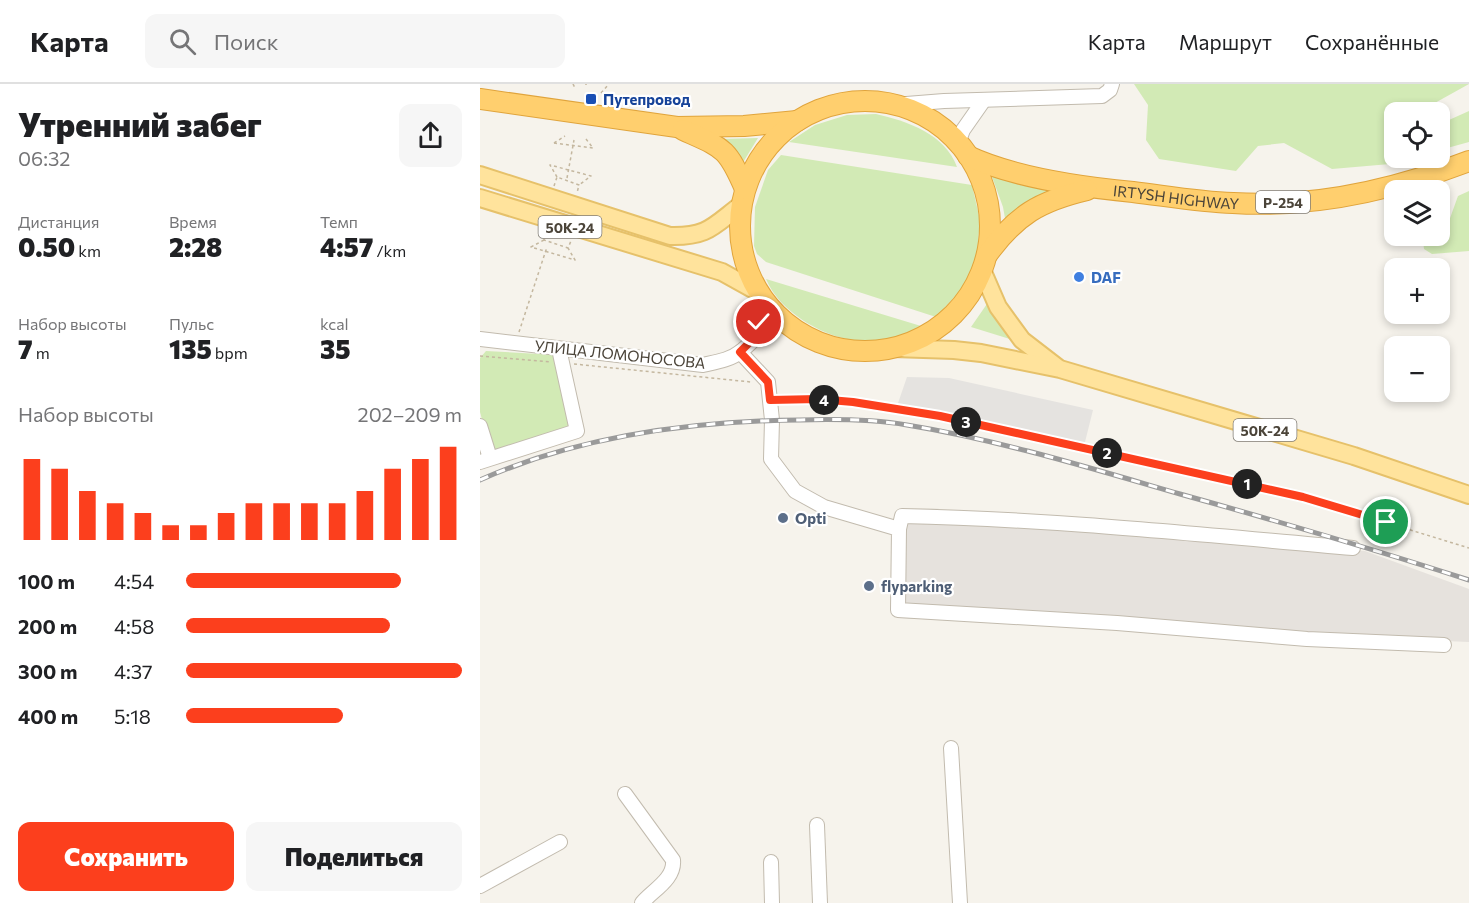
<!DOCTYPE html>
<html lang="ru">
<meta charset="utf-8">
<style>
:root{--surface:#fff;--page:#f6f6f6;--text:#202124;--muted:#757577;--line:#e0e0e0;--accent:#fc3f1d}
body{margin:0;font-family:Commissioner,sans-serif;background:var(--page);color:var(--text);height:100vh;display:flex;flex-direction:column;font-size:22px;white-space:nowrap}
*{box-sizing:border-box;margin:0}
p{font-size:20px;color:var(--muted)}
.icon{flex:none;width:33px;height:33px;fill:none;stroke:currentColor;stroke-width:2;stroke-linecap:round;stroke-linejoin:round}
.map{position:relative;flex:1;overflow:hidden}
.side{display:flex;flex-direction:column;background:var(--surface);width:480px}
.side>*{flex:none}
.tools{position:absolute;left:904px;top:18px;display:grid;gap:12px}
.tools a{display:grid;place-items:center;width:66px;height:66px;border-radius:12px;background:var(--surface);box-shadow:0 3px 9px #0003;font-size:30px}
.pin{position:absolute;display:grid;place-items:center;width:51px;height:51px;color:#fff;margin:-26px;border:3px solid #fff;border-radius:50%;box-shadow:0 2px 6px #0007}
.km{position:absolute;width:30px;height:30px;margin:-15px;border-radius:50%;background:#222;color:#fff;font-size:16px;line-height:30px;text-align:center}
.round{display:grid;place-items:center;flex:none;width:63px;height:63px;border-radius:12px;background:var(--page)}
.summary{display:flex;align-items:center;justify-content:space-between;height:102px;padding:0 18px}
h1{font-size:33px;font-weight:800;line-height:45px}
.stats{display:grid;grid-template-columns:repeat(3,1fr);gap:9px;height:102px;padding:6px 18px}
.stats div{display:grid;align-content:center}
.stats b{font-size:26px;font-weight:800}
.stats small{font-size:16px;font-weight:400}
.stats p{font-size:16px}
.chart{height:168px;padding:12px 18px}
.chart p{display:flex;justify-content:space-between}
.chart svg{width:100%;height:108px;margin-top:6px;stroke:var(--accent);stroke-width:6}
.primary-button{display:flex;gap:12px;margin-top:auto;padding:12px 18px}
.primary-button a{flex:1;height:69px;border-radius:12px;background:var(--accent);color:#fff;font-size:24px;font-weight:800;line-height:69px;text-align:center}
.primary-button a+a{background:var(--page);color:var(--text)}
ul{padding:0 18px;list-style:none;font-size:20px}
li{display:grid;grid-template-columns:96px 72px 1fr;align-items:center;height:45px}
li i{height:15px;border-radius:8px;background:var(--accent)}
header{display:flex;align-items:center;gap:36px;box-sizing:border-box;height:84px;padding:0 30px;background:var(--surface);border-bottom:2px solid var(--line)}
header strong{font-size:28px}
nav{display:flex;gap:33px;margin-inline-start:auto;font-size:21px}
.search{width:420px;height:54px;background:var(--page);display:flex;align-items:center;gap:15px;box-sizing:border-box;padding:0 21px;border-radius:12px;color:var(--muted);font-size:22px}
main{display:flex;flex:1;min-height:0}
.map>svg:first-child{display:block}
.industrial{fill:#e6e2dd}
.green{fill:#d2eab5}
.parking{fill:#e5e3e0}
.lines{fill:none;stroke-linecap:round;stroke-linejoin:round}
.minor-casing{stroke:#c2bbae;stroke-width:16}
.major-casing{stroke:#e6c16a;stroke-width:20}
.highway-casing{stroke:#e0a43c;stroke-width:22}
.path{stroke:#c4b79f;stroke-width:1.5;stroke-dasharray:3 3;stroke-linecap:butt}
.minor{stroke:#fff;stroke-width:14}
.major{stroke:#ffe39c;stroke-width:16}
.highway{stroke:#ffcf6e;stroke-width:20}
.rail-casing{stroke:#9a9a9a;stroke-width:5}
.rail{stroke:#fff;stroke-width:3;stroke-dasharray:9;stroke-linecap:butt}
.route-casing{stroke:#fff;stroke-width:12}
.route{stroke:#fc3f1d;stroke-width:8}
.transit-dot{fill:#1a4fb4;stroke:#fff;stroke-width:2}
.shop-dot{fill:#3f7fe0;stroke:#fff;stroke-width:2}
.service-dot{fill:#5c6f8a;stroke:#fff;stroke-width:2}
.labels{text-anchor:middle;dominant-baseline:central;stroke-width:4.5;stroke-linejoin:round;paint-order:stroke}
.shield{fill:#fff;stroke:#817c74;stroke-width:1.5}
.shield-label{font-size:14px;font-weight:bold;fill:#4b4439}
.transit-label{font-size:15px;font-weight:bold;fill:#164399;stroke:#fff;text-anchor:start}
.street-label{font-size:15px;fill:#4b4439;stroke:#fff}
.shop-label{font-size:15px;font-weight:bold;fill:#366cbe;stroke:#fff;text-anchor:start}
.service-label{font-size:15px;font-weight:bold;fill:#4e5e75;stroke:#fff;text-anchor:start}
</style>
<header>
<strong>Карта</strong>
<div class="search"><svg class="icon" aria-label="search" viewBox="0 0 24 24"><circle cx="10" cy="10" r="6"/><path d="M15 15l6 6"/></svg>Поиск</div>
<nav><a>Карта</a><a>Маршрут</a><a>Сохранённые</a></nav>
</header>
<main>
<section class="side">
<div class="summary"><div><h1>Утренний забег</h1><p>06:32</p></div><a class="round"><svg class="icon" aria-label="share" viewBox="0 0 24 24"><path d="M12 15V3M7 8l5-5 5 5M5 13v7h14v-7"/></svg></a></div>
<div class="stats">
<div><p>Дистанция</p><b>0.50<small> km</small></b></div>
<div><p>Время</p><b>2:28</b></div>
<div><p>Темп</p><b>4:57<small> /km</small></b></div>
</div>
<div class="stats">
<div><p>Набор высоты</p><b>7<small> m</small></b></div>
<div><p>Пульс</p><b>135<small> bpm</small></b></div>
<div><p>kcal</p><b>35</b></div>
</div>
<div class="chart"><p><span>Набор высоты</span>202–209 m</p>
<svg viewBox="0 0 160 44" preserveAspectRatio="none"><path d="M5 44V11M15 44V15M25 44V24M35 44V29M45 44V33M55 44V38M65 44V38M75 44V33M85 44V29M95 44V29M105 44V29M115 44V29M125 44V24M135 44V15M145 44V11M155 44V6"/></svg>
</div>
<ul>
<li><b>100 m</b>4:54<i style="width:78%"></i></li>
<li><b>200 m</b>4:58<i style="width:74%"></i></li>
<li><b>300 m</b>4:37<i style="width:100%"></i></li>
<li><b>400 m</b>5:18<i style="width:57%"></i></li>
</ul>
<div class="primary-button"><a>Сохранить</a><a>Поделиться</a></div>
</section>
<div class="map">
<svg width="989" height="819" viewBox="0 0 989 819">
<rect width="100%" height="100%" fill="#f6f3ec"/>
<polygon class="industrial" points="423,429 629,442 885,467 989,505 989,558 417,534"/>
<g class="green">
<polygon points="654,0 989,0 944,25 942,28 915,28 915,74 932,74 910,80 852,85 804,59 778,62 756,87 679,75 666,56 668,21"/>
<polygon points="989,27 989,58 960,66 960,40"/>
<path d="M396 30C427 37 465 50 477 83L309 58 335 41 367 31Z"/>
<polygon points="278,54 262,80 240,55"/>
<polygon points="301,71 492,101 500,136 497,171 483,204 456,233 286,178 277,170 274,162 275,123 288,86"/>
<polygon points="511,90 541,101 578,108 526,140 523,123"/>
<polygon points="989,107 989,167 952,170 944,165 943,157 945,152 960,152 960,142 969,137 978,112"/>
<path d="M286 195 441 242C424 251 404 258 383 257 347 256 300 229 286 195Z"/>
<polygon points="509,217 514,231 533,256 491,243"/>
<polygon points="6,267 78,271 93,344 18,368 8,358 0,328 0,274"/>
</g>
<polygon class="parking" points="427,293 469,294 613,326 604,362 417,322"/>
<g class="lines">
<defs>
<g id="minor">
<polyline points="414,21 464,17 622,12 630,6 632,0"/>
<polyline points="478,59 483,46 504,16"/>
<polyline points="273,253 279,239 283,215"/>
<path d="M0 255 223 281C236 278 250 276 260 268 275 257 284 240 304 238"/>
<polyline points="260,268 288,298 292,336 291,375 315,407 344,423 419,445 418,526 637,539 827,555 964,561"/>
<polyline points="0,342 10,374"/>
<polyline points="0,378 97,347 79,265"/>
<path d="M419 445 422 432C573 435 723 451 873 464"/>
<polyline points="471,664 480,819"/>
<path d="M145 710 193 776C195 795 173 806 162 819"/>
<polyline points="337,741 340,819"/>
<polyline points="291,778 292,819"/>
<polyline points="0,802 80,758"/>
</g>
<g id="major">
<path d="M0 91 190 152C228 153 233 142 261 121"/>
<polyline points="0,114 242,188 278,208"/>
<polyline points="502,186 518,223 542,256 577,283"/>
<polyline points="413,264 474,266 501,269 580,285 874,372 989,411"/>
</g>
<g id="highway">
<polyline points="0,15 197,43 264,42 317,37"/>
<circle cx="385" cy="142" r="125"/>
<path d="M203 46C243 64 247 63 265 105"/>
<path id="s1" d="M488 72C535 94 601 103 653 108 686 112 719 118 753 119 834 124 914 106 989 77"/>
<path d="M507 171C536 131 560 117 607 106"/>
</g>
</defs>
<use href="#minor" class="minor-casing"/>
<use href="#major" class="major-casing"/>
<use href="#highway" class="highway-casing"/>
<g class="path">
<polyline points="93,0 95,4"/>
<polyline points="106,0 106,1"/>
<polyline points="121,9 129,0"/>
<polyline points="106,55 113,64"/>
<polyline points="74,59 113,64"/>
<polyline points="74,59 85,52"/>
<polyline points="77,93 70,81 111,92 99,101"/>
<polyline points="87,94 94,56"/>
<polyline points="74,102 77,93 99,101 97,109"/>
<polyline points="65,149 64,156 88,164 91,157"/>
<polyline points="64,156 51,163 95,176 88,164"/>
<polyline points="39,248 67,163"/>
<polyline points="0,272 71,278"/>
<polyline points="94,280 271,298"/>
<polyline points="303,316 338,315 373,318 460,332 823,413 989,464"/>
</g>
<use href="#minor" class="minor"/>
<use href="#major" class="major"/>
<use href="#highway" class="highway"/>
<defs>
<path id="rail" d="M0 396C99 352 212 337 320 336 356 335 391 335 427 341 519 356 610 384 700 410 797 437 893 465 989 496"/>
</defs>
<use href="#rail" class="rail-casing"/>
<use href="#rail" class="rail"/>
</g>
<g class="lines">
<defs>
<polyline id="route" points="279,238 272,256 260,268 288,298 290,316 338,315 373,318 460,332 823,413 906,438"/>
</defs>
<use href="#route" class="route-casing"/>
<use href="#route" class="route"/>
</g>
<rect class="transit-dot" x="105" y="9" width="12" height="12" rx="3"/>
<circle class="shop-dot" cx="599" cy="193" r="6"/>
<g class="service-dot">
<circle cx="303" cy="434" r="6"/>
<circle cx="389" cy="502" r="6"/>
</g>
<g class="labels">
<g class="shield">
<rect x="776" y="107" width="54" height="22" rx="4.5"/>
<rect x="58.5" y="132" width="63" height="22" rx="4.5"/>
<rect x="753.5" y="335" width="63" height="22" rx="4.5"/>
</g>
<g class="shield-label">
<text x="803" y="118">Р-254</text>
<text x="90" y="143">50К-24</text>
<text x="785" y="346">50К-24</text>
</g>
<g class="transit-label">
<text x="123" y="15">Путепровод</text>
</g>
<g class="street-label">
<text stroke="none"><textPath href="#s1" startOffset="213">IRTYSH HIGHWAY</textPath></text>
<text transform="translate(140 270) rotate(6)">УЛИЦА ЛОМОНОСОВА</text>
</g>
<g class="shop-label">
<text x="611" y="193">DAF</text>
</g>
<g class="service-label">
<text x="315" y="434">Opti</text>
<text x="401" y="502">flyparking</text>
</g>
</g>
</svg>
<div class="tools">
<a><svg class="icon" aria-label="locate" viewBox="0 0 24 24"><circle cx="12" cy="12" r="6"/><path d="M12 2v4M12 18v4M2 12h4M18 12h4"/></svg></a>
<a><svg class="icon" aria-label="layers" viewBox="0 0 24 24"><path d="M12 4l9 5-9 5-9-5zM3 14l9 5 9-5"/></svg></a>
<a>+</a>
<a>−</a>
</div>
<div class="pin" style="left:906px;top:438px;background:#1e9e55"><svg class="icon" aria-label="arrive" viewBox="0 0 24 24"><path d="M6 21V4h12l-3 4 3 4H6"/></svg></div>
<div class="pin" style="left:279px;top:238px;background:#d93025"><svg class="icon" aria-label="check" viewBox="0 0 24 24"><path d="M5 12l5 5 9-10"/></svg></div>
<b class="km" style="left:767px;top:400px">1</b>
<b class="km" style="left:627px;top:369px">2</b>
<b class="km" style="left:486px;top:338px">3</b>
<b class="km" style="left:344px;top:316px">4</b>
</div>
</main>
